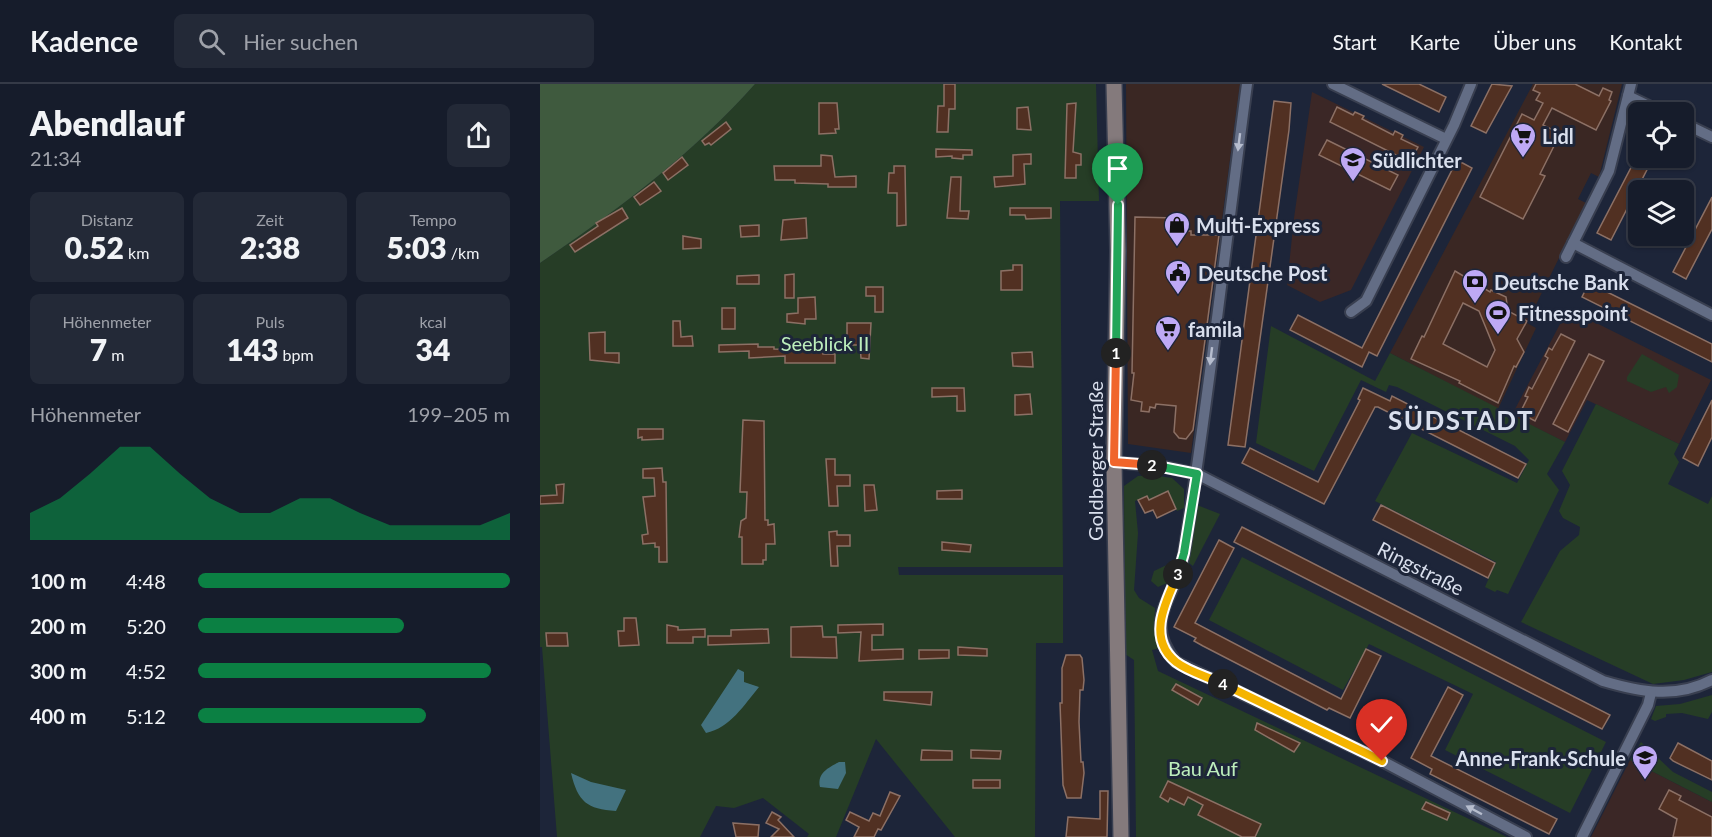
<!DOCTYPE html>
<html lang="de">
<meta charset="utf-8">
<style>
:root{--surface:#161c2b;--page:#232937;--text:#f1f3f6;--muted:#9ea1a9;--line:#353a47;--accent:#0b8043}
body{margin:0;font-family:Lato,sans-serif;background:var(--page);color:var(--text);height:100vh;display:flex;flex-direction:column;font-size:22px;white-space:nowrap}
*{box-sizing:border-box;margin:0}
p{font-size:20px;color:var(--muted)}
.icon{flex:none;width:33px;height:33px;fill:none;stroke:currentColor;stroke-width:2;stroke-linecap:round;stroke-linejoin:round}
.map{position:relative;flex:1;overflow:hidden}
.drawer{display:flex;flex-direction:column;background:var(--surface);width:540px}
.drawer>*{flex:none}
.tools{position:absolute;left:1088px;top:18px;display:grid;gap:12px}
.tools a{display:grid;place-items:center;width:66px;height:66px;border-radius:9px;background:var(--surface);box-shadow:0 2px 4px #0004,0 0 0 2px var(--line);font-size:30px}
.pin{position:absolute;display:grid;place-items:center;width:51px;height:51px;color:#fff;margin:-62px -26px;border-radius:50% 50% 50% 0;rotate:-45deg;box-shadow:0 0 6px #0007}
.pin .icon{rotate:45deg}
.km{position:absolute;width:30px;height:30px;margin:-15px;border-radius:50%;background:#222;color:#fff;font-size:16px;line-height:30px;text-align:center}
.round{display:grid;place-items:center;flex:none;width:63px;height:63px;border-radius:9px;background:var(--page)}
.headline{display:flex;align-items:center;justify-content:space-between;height:102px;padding:0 30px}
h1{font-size:33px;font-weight:800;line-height:45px}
.figures{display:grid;grid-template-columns:repeat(3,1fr);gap:9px;height:102px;padding:6px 30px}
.figures div{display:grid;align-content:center;border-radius:9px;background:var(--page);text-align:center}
.figures b{font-size:30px;font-weight:800}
.figures small{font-size:16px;font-weight:400}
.figures p{font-size:16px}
.chart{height:168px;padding:12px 30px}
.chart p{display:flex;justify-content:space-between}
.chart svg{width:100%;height:108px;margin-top:6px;fill:var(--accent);opacity:.7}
ul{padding:0 30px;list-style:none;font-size:20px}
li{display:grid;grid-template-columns:96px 72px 1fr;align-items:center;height:45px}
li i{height:15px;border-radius:8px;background:var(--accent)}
header{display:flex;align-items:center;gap:36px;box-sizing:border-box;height:84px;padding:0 30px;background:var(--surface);border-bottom:2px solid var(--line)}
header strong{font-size:28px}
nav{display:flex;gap:33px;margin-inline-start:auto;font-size:21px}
.search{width:420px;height:54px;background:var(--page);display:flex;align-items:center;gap:15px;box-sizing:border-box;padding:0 21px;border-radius:9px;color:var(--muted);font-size:22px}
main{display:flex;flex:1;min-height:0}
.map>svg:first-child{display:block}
.commercial{fill:#3a2723}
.education{fill:#3b2726}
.green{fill:#263d26}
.forest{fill:#3f5a3e}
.water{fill:#43727f}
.building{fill:#513022;stroke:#8c7065;stroke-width:1.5;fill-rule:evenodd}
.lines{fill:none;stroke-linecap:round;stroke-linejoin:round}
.street-casing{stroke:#393f50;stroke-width:14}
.secondary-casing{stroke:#393f50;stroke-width:18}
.street{stroke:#636d85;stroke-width:10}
.secondary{stroke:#847a7c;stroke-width:15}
.oneway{fill:#b6bdce}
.split-1-casing{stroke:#fff;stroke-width:12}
.split-2-casing{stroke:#fff;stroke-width:12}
.split-3-casing{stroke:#fff;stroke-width:12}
.split-4-casing{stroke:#fff;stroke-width:12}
.split-5-casing{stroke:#fff;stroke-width:12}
.split-1{stroke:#22a559;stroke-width:8}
.split-2{stroke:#f0652b;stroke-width:8}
.split-3{stroke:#22a559;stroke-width:8}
.split-4{stroke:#f5b400;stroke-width:8}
.split-5{stroke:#f5b400;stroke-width:8}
.labels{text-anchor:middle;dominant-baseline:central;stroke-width:6;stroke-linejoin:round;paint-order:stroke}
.poi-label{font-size:20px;font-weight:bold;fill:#d9dfed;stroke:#1d2539;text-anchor:start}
.park-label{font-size:20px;fill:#bdeebc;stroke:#1d2539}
.street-label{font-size:20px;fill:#d9dfed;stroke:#1d2539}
.district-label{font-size:26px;font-weight:bold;letter-spacing:1.5px;fill:#d9dfed;stroke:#1d2539}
</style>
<header>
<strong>Kadence</strong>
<div class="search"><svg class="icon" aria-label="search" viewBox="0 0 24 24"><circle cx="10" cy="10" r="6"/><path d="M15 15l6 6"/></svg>Hier suchen</div>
<nav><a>Start</a><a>Karte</a><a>Über uns</a><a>Kontakt</a></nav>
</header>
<main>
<section class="drawer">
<div class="headline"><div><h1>Abendlauf</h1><p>21:34</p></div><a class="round"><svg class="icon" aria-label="share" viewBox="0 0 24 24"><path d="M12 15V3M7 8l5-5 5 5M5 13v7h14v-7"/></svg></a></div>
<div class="figures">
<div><p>Distanz</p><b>0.52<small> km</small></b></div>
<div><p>Zeit</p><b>2:38</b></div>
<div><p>Tempo</p><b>5:03<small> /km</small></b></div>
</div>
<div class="figures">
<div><p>Höhenmeter</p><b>7<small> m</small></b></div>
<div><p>Puls</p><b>143<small> bpm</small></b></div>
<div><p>kcal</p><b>34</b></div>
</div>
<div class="chart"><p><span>Höhenmeter</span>199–205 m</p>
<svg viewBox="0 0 160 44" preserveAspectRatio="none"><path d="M0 44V33L10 27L20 17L30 6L40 6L50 17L60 27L70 33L80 33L90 27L100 27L110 33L120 38L130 38L140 38L150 38L160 33V44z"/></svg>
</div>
<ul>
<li><b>100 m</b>4:48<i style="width:100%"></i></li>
<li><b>200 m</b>5:20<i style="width:66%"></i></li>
<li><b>300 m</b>4:52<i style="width:94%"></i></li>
<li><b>400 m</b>5:12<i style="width:73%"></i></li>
</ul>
</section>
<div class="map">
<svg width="1172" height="753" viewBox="0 0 1172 753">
<rect width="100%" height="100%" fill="#1d2539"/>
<g class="commercial">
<polygon points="586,0 700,0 651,369 588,360"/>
<polygon points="993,0 1082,0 1059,93 1051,89 1038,115 1046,119 987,239 996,244 958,325 850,269"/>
</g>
<g class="education">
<polygon points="772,8 884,63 811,206 780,218 747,201 754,134"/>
<polygon points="1028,225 1171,296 1139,360 1047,316 1025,358 976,334 974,327"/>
<polygon points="1090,676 1172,718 1172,753 1051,753"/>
</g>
<g class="green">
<path d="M215 0H556L559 117H520L523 483H358L359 491H523V559H496L495 753H415L336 655 296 753H267L269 750 223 714 194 724 176 722 160 753H17L2 563H0V179C76 127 154 69 215 0Z"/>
<polygon points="731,242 835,297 850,269 1025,358 1007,390 1019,406 968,510 957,506 955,508 945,503 956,478 835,417 872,349 977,399 989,376 975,362 857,303 849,301 846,308 821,296 774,387 716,359"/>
<polygon points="1102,270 1139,291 1137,303 1129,309 1126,303 1111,308 1087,297 1087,293"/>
<polygon points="1056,320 1139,360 1134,370 1139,378 1128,400 1168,420 1172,412 1172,588 1144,596 1113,600 981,538 1020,467 1039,451 1040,443 1023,434 1019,427 1030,401 1022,387"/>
<polygon points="612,391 632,394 644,405 644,424 637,427 628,407 609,416 606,412 595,417 598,449 594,506 599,514 615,524 614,547 621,564 612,566 618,587 967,753 596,753 594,576 585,570 584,402 598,392"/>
<polygon points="657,421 680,430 653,482 649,479"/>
<polygon points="702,473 1066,658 1030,729 905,666 933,610 829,560 803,606 669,536"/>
<polygon points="633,478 636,479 627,499 618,503 611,497 614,487"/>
<polygon points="1172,611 1172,628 1168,635 1142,629 1126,630 1126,633 1115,637 1111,635 1116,622 1140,620"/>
<polygon points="1101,658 1133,688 1172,708 1172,718 1090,676"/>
</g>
<path class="forest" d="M0 0H215C154 69 76 127 0 179Z"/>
<g class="water">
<path d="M198 585 204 588V598L219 603C204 621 190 644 166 649L161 641Z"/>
<path d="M299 678H305L306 689 298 705 280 703C277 689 288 684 299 678Z"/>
<path d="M31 689 51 698 86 706 76 727C47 725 38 718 31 689Z"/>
</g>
<g class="building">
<polygon points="404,0 415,0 415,25 409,25 408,48 397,48 398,22 404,22"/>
<polygon points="842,0 879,0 906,13 899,28"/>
<polygon points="952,0 972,2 946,49 931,42"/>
<polygon points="996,0 1035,0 1059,12 1063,4 1072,8 1069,16 1071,17 1056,46 1012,24 1003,41 1025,52 1022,59 1017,56 1000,90 1005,92 983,135 940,113 982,30 994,36 1003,19 996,16 1000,9 993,6"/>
<polygon points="734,17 751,19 749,46 705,363 688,361"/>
<polygon points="279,19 297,19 299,45 295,45 296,49 279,50"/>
<polygon points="536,19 533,68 541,70 541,81 536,81 536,94 525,94 527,20"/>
<polygon points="488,23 491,46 477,45 477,24"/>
<polygon points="797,23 813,31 815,28 824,32 822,35 853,51 855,47 863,51 861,55 878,63 870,78 790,38"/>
<polygon points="186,38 191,45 171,61 169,59 165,61 162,57"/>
<polygon points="787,56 858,91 850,106 779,71"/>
<polygon points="396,65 432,66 432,71 423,71 423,75 412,74 412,72 396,73"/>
<polygon points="491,70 491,80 484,80 485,100 455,103 454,93 473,92 473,71"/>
<polygon points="281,71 292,72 295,93 316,92 316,103 288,103 288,100 255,99 255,96 235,96 234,82 281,82"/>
<polygon points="142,73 148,81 128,96 123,89"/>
<polygon points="1096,74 1113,74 1071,156 1057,149"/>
<polygon points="917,76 932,84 837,272 829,268 822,283 750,246 758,231 822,264"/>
<polygon points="354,82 365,82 366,141 357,142 357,109 348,109 349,89 354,89"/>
<polygon points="411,93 421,93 420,127 429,127 428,135 407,134"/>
<polygon points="114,98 121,107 100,121 94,113"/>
<polygon points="1172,113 1172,145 1146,195 1133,188"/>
<polygon points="82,124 88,134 35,168 30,161 58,142 56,139"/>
<polygon points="470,124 511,124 511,134 486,135 485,131 470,131"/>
<polygon points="595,133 637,134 636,147 651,147 651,151 679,151 653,346 646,355 639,354 634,348 636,322 616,320 615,324 610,323 609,328 601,327 602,318 591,316 594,289 592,289"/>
<polygon points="266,134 267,154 241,156 243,136"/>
<polygon points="219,141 219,152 201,153 200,142"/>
<polygon points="143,152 161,155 161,164 143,165"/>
<polygon points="473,181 482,181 482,206 461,206 461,187 473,186"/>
<path d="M915 187 950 208 951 206 966 213 968 227 987 237 977 255 984 268 976 283 974 282 958 319 919 299 920 297 871 275 882 252 884 253ZM923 219 939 227 955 266 947 283 903 260Z"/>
<polygon points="254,190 254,214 245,214 245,191"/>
<polygon points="219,191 219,200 197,200 197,192"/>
<polygon points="1049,199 1172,260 1172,278 1042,213"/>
<polygon points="326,203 343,203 343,228 335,228 335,212 326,212"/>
<polygon points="275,213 276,235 265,235 265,240 247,238 247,230 258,229 258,214"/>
<rect x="182" y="224" width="13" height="21"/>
<polygon points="133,237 140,237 141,253 152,252 153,262 133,262"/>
<polygon points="307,239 331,239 329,275 321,274 320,261 307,261"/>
<polygon points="65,248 65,269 79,269 79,279 50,276 49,249"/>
<polygon points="1021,250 1035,257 995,337 980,329 988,313 985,312 989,303 992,305 1008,274 1005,272 1009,264 1012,266"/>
<polygon points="266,259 283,260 283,270 295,270 295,279 245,279 245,272 209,274 209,267 179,268 179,261 218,260 218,263 234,263 234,265 266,266"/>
<polygon points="492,268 493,283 473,282 472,269"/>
<polygon points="1049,270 1064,277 1028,348 1013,340"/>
<polygon points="392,304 424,304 425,327 417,327 417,312 392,313"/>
<polygon points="823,304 850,317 852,312 986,380 978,394 838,323 835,323 784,420 702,379 710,364 778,398 820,316 818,315"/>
<polygon points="490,310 492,330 475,331 475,311"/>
<polygon points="1172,316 1172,353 1158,382 1143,374"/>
<polygon points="203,336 224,337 225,436 228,436 228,441 234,440 235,460 226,460 226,476 223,476 223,480 202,480 202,453 199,453 201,437 206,434 207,408 200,408"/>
<polygon points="98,345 123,345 123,355 102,356 102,353 98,354"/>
<polygon points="286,375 295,375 295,391 310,391 310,402 297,402 298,422 289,422"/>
<polygon points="122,384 123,398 126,398 127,478 119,478 119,463 115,463 115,459 103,460 102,451 108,450 103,413 115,412 114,394 103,394 103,385"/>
<polygon points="24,400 23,419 0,420 0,412 17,411 16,401"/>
<polygon points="324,401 334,401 337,426 325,427"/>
<polygon points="422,406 422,415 397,415 397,407"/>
<polygon points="628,407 636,425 617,434 613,426 605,429 598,416 607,412 609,416"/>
<polygon points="841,421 955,479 948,494 833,436"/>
<polygon points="702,443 1070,631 1062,645 694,458"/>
<polygon points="297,447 297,451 310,451 310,462 297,462 298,482 291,482 289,448"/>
<polygon points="679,456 694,464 655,539 801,615 826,565 841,572 810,634 789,624 787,626 663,562 654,557 656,554 634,543"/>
<polygon points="402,458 431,461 430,468 402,466"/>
<polygon points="84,534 96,534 99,561 79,562 78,547 84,547"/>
<polygon points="343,540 343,551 332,551 332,566 363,565 363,575 319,577 321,548 298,549 298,541"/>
<polygon points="127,541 138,543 138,546 165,545 165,553 153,553 153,559 127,559"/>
<polygon points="282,542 283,553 296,553 297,574 251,573 251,543"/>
<polygon points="228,545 229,559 168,561 168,552 191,552 191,546"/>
<polygon points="6,549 27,549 28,562 7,562"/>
<polygon points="418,563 447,565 447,572 418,571"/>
<polygon points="379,566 409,566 409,574 379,575"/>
<polygon points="526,571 540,571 542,574 544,596 543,606 540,606 539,638 541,678 543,678 544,689 541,714 527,714 523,701 520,619 522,619 522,584"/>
<polygon points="636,600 662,614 658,621 632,606"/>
<polygon points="908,603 923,611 891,672 1017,735 1009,750 890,690 892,685 871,674"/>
<polygon points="344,608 392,608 391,621 344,616"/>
<polygon points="717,639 760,659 754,668 715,646"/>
<polygon points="1138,659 1172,677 1172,696 1133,677 1130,674"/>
<polygon points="382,666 412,667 412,676 381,676"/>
<polygon points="431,666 461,667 460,675 431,674"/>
<rect x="433" y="696" width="27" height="8"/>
<polygon points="628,697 721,740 715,753 702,753 658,731 663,721 648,713 644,721 630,714 628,718 620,713"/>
<polygon points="1129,706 1141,712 1139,716 1172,733 1172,753 1133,753 1137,735 1119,725"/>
<polygon points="560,707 568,707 567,753 526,753 528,733 560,735"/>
<polygon points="350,708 360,712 341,746 338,745 334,753 314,753 319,743 306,736 310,728 329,737 333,729 340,732"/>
<polygon points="886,718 910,729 907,736 882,725"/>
<polygon points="232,728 241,733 238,736 254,753 231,753 239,745 226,739"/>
<polygon points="193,739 219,741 218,753 196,753"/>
</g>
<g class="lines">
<defs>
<g id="street">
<path d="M707 0C686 156 669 313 644 469 638 512 600 535 636 578L842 677 986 753"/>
<polyline points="793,0 906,55"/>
<polyline points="1088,12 1121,28"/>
<polyline points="1143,39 1172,53"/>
<polyline points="1033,159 1172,231"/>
<polyline points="1026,173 1069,87 1091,0"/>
<polyline points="811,228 826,217 914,41 931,0"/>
<path d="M574 378 625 383 657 390 1063 597C1100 608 1136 615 1172 596"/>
<polyline points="1042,753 1108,621 1111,609"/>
</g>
<polyline id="secondary" points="574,0 578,167 574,378 581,753"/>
</defs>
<use href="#street" class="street-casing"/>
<use href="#secondary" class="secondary-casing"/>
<use href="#street" class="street"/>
<use href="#secondary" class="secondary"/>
</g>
<defs><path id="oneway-solid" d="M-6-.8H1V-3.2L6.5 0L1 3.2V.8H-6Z" transform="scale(1.5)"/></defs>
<g class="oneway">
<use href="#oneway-solid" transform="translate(699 58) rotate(97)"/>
<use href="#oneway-solid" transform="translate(671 272) rotate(97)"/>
<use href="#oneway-solid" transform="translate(934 726) rotate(-152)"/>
</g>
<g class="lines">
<defs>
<polyline id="split-1" points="576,269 578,121"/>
<polyline id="split-2" points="576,269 574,378 612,381"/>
<polyline id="split-3" points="612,381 657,390 644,469 638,490"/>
<path id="split-4" d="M638 490C626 517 606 554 636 578 649 588 669 593 683 600"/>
<polyline id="split-5" points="683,600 842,677"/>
</defs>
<use href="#split-1" class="split-1-casing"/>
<use href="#split-2" class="split-2-casing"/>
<use href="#split-3" class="split-3-casing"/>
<use href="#split-4" class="split-4-casing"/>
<use href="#split-5" class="split-5-casing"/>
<use href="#split-1" class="split-1"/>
<use href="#split-2" class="split-2"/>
<use href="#split-3" class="split-3"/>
<use href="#split-4" class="split-4"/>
<use href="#split-5" class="split-5"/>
</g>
<defs>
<symbol id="supermarket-pin" viewBox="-11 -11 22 30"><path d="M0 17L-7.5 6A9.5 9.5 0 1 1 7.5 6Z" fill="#bea9f5" stroke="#1d2539"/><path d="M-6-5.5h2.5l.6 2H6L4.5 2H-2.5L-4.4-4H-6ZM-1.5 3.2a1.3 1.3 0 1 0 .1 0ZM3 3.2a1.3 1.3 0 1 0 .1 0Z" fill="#111"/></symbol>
<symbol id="school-pin" viewBox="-11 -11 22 30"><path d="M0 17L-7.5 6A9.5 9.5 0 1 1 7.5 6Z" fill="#bea9f5" stroke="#1d2539"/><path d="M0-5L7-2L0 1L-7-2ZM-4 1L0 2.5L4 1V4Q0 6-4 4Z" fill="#111"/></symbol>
<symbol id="shop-pin" viewBox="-11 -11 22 30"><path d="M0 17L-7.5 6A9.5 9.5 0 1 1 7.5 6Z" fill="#bea9f5" stroke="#1d2539"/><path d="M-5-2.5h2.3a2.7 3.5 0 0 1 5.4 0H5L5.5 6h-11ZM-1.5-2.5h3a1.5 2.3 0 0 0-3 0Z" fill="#111"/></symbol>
<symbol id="civic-pin" viewBox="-11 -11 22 30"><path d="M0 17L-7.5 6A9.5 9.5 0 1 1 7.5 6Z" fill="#bea9f5" stroke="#1d2539"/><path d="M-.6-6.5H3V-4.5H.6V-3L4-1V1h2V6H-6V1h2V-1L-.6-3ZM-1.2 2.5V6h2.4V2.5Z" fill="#111"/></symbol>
<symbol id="bank-pin" viewBox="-11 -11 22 30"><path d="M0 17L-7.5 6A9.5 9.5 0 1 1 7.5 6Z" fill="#bea9f5" stroke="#1d2539"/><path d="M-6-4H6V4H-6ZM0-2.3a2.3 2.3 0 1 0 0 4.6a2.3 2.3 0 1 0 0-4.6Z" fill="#111"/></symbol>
<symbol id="stadium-pin" viewBox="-11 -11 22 30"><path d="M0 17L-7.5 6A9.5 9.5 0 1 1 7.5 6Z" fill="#bea9f5" stroke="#1d2539"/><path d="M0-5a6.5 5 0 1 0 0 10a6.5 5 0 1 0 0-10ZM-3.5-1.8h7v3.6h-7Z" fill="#111"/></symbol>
</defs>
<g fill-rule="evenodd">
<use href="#supermarket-pin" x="968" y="37" width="30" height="40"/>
<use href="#school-pin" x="798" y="61" width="30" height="40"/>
<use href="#shop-pin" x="622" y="126" width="30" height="40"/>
<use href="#civic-pin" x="623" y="174" width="30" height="40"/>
<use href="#bank-pin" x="920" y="183" width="30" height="40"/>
<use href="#stadium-pin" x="943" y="214" width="30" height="40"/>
<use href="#supermarket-pin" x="613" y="230" width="30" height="40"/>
<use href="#school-pin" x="1090" y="659" width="30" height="40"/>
</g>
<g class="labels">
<g class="poi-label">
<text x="1002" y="52">Lidl</text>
<text x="832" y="76">Südlichter</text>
<text x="656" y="141">Multi-Express</text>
<text x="658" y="189">Deutsche Post</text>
<text x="954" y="198">Deutsche Bank</text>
<text x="978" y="229">Fitnesspoint</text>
<text x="648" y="245">famila</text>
<text x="1086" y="674" text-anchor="end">Anne-Frank-Schule</text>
</g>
<g class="park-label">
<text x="285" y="259">Seeblick II</text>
<text x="663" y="684">Bau Auf</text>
</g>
<g class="street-label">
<text transform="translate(555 377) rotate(-90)">Goldberger Straße</text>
<text transform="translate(881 484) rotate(27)">Ringstraße</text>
</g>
<g class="district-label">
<text x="921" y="336">SÜDSTADT</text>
</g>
</g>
</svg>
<div class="tools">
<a><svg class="icon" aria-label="locate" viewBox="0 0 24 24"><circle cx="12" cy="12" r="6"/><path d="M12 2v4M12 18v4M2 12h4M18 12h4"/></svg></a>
<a><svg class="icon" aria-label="layers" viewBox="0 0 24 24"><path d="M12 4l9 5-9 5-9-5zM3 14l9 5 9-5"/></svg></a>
</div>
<div class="pin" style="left:578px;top:121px;background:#1e9e55"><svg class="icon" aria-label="arrive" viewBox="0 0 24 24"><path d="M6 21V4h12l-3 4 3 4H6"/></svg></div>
<div class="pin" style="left:842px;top:677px;background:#d93025"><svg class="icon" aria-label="check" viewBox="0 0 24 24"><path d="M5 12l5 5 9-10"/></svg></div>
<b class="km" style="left:576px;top:269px">1</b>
<b class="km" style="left:612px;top:381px">2</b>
<b class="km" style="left:638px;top:490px">3</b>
<b class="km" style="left:683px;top:600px">4</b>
</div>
</main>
